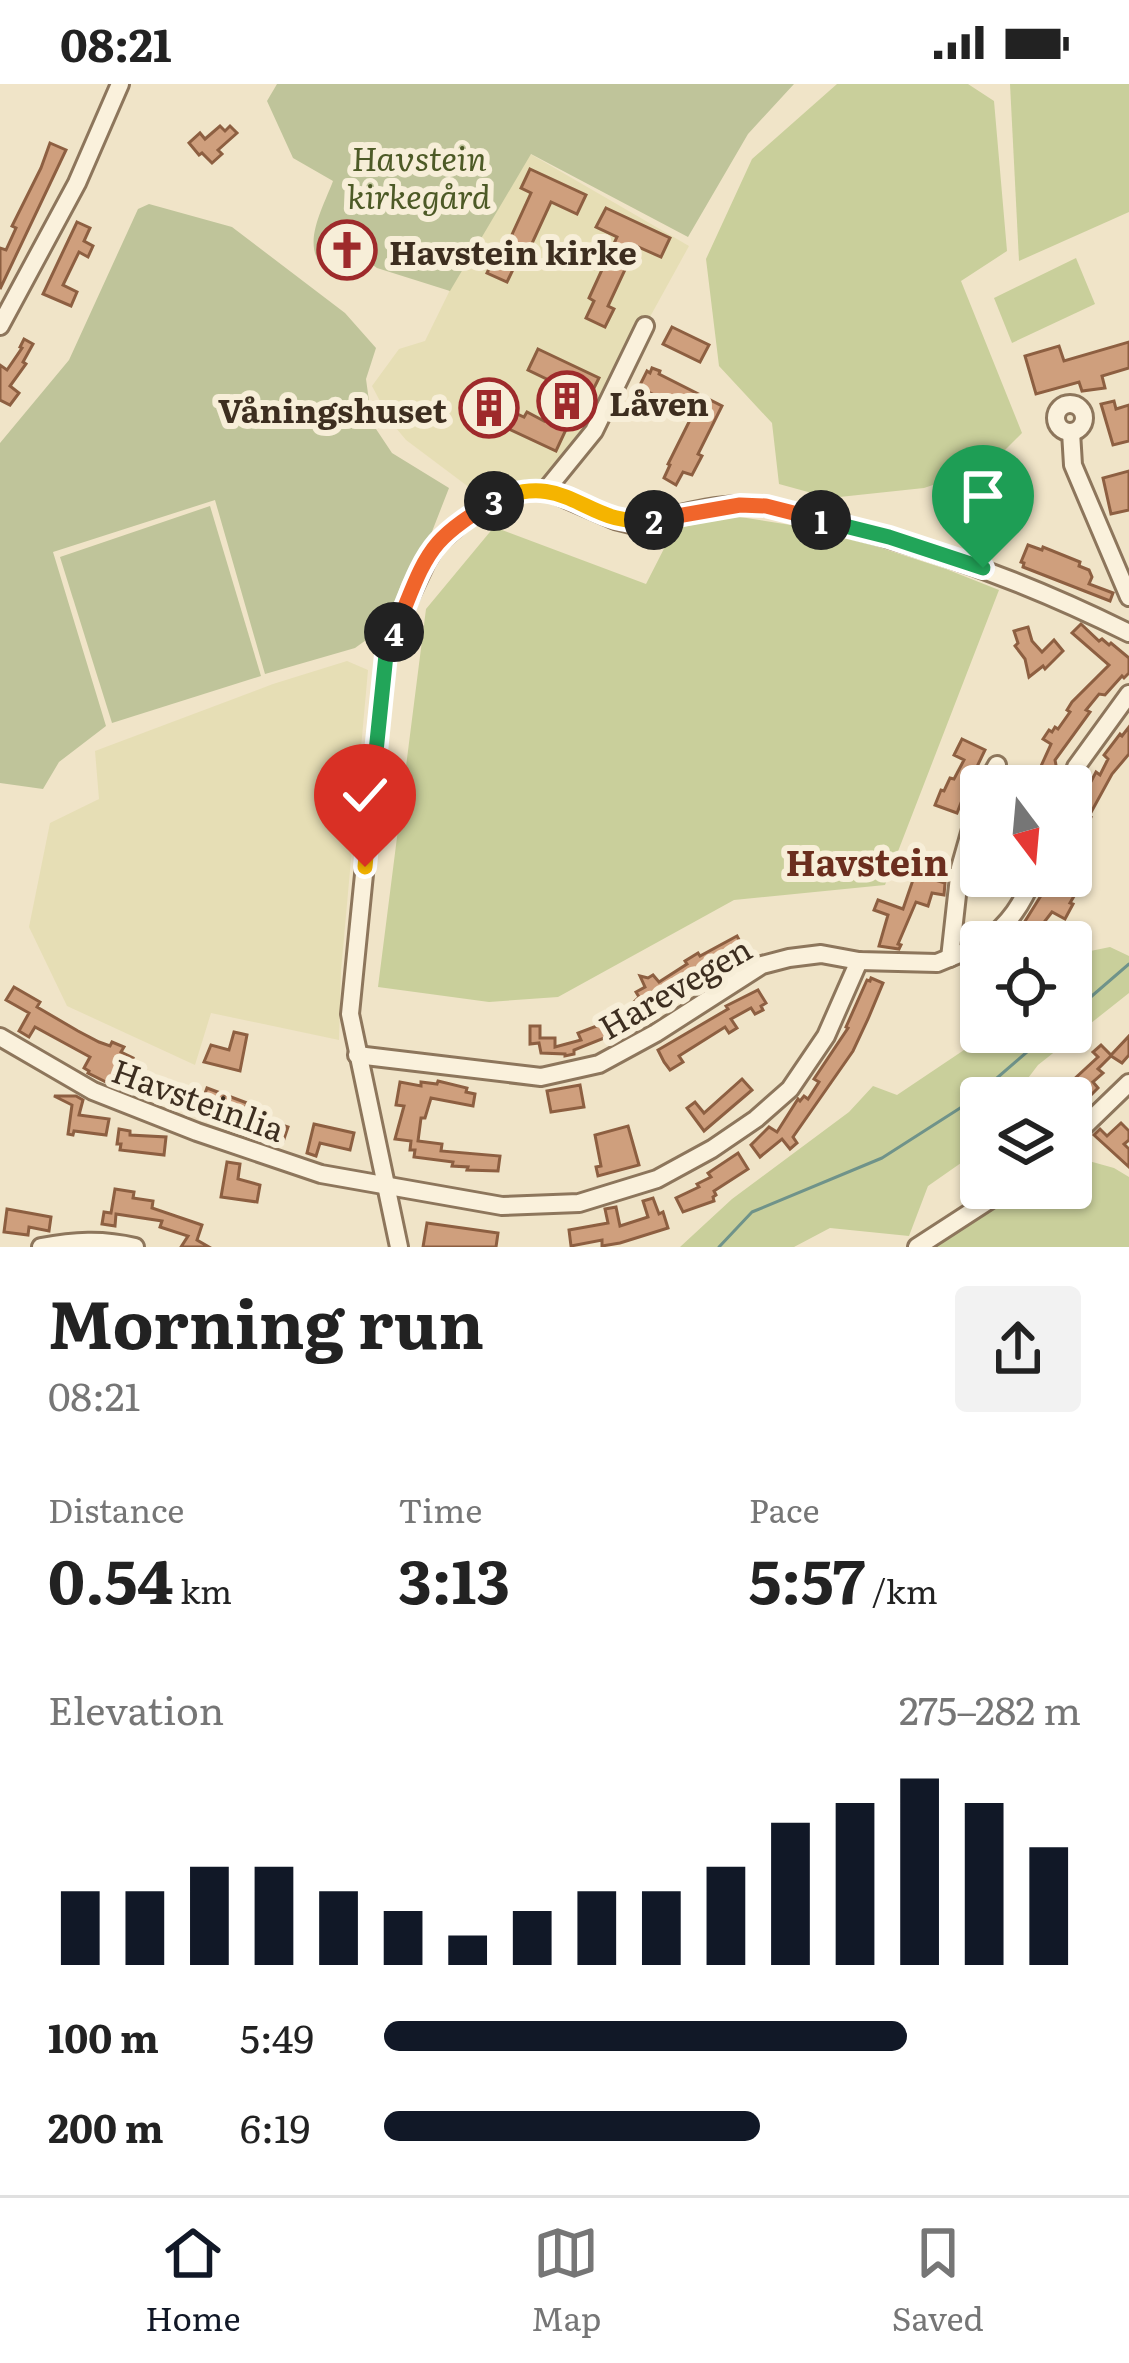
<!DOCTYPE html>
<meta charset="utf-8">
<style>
:root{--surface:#fff;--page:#f2f2f2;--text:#222;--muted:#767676;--line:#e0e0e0;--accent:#111827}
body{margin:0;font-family:Literata,serif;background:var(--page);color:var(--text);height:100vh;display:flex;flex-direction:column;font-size:45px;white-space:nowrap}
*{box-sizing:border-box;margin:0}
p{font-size:39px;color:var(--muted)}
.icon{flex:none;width:66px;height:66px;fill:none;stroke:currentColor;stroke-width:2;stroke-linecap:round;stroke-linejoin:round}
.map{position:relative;height:1163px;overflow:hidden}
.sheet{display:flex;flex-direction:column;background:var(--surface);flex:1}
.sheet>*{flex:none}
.needle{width:78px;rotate:164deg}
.controls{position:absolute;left:960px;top:681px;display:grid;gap:24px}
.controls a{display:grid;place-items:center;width:132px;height:132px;border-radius:12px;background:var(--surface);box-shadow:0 3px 9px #0004;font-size:60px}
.pin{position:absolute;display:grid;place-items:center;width:102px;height:102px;color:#fff;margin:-123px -51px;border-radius:50% 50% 50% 0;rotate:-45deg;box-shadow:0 0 12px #0007}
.pin .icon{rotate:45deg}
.km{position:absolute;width:60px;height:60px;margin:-30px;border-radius:50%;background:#222;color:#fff;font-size:33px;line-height:60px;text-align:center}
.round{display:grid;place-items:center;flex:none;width:126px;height:126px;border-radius:12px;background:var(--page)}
.head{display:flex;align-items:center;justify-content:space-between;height:204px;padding:0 48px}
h1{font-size:66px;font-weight:700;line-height:90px}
.stats{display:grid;grid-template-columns:repeat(3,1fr);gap:18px;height:204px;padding:12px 48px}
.stats div{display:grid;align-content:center}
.stats b{font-size:60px;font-weight:700}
.stats small{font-size:33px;font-weight:400}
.stats p{font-size:33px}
.chart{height:336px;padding:24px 48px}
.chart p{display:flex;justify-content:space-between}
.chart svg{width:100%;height:216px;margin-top:12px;stroke:var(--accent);stroke-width:6}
ul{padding:0 48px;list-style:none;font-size:39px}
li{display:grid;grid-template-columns:192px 144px 1fr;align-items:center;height:90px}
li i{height:30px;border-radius:15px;background:var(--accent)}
.status{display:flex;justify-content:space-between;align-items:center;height:84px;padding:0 60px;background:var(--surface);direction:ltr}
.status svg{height:33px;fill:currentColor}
.dock{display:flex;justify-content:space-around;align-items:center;height:168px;border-top:3px solid var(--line);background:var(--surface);font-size:33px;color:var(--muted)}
.dock a{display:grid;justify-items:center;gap:6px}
.dock .selected{color:var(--accent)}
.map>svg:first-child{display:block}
.farmland{fill:#e6deb5}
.green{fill:#c9cf9b}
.cemetery{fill:#bfc49a}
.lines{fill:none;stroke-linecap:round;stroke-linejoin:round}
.stream{stroke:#6f938a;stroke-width:3}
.building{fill:#cf9f7d;stroke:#8d5f41;stroke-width:3}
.minor-casing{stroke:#8d765c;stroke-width:22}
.minor{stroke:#faf1dc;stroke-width:16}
.split-1-casing{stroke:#fff;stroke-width:24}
.split-2-casing{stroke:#fff;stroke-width:24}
.split-3-casing{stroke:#fff;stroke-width:24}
.split-4-casing{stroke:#fff;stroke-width:24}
.split-5-casing{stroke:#fff;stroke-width:24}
.split-6-casing{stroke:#fff;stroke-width:24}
.split-1{stroke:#22a559;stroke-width:15}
.split-2{stroke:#f0652b;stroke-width:15}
.split-3{stroke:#f5b400;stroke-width:15}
.split-4{stroke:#f0652b;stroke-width:15}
.split-5{stroke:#22a559;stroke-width:15}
.split-6{stroke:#f5b400;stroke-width:15}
.labels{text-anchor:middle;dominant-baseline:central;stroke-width:12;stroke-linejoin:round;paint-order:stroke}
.park-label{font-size:33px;font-style:italic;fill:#4d5a26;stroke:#f7eed8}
.poi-label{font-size:33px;font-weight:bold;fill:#3d2e20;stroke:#f7eed8;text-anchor:start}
.street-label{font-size:33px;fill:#3d2e20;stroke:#f7eed8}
.neighbourhood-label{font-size:36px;font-weight:bold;fill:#6b2e1e;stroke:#f7eed8}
</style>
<div class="status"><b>08:21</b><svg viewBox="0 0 49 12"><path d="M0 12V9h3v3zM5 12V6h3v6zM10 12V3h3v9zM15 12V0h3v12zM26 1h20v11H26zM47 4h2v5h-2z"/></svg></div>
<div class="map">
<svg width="1129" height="1163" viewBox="0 0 1129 1163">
<rect width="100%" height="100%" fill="#f0e4c8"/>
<g class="farmland">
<polygon points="484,43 689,162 645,242 594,347 546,406 490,419 406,356 391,338 372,302 399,265 425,257 449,208"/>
<polygon points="347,577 368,586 341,887 339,956 211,929 195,981 67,922 29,843 50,739 99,715 95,667 273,600"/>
</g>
<g class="green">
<polygon points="837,0 968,0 994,17 1007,167 961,197 1022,349 989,382 924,404 830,414 779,400 772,339 719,282 706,175 752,75"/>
<polygon points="1010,0 1129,0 1129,128 1019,177"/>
<polygon points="1076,174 1095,220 1012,259 994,214"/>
<polygon points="734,432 829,447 946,485 999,506 885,801 734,816 558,913 489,918 378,903 426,525 494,443 646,500 674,445"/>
<polygon points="1110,863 1129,872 1129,909 1038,981 1013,1014 981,1014 981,1065 928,1102 909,1152 830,1144 794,1163 680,1163 732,1115 849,1028 873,1002 897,1011 967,964 981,941 981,948 1071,948 1071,871"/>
<polygon points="1071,1072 1114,1084 1129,1093 1129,1163 931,1163 961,1147 1019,1104 1071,1104"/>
</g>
<g class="cemetery">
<path d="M277 0H794L748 50 688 153 531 70 450 207 377 184 370 179 326 185C299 164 323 124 333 97L293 74 267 17Z"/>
<polygon points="149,120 232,143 345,229 376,264 366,295 372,339 392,369 449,404 426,463 402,498 387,541 355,564 265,590 215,416 53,468 106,642 59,678 43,705 0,699 0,359 69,276 138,125"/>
<polygon points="210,422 261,592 112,639 60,473"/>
</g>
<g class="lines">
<g class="stream">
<polyline points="1071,930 1129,880"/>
<polyline points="719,1163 752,1128 882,1074 968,1019 1050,948"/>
</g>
</g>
<g class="building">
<polygon points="220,42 225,47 230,42 237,49 218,66 222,70 212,79 202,69 199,71 189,59 200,49 205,55"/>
<polygon points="50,59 66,66 0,205 0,164 6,166 16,144 12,142 41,84"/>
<polygon points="530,85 586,111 577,130 551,118 523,179 517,177 507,198 487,189 495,172 500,174 504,168 531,109 521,104"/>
<polygon points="606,124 670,154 661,173 636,162 608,222 614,225 605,243 586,234 594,217 589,214 617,153 596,143"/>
<polygon points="77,138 90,144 84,157 93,162 88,173 79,168 63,201 77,208 71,222 43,210"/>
<polygon points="334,152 334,155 367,152 369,168 327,176 324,153"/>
<polygon points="672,243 709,261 700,278 663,260"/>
<polygon points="24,255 33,260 23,278 26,280 10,302 19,309 10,321 0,316 0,281 7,286 22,264 20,263"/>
<polygon points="1129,258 1129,284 1102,292 1105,304 1082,307 1079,298 1036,310 1025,272 1059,262 1064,277"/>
<polygon points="538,265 599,294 589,314 582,311 556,367 472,328 479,313 524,333 527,328 544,337 561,302 528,286"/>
<polygon points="652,284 660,287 659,290 722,322 698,370 702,372 692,391 683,388 676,401 664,394 670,381 668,380 693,330 650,309 648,312 637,307 647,287 650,289"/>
<polygon points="1114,317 1116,325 1129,321 1129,357 1113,361 1101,320"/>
<polygon points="1129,387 1129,426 1111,430 1103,394"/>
<polygon points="1028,461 1042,466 1043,463 1080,478 1079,482 1089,486 1092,493 1089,500 1113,509 1110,517 1023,483 1024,479 1021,478"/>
<polygon points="1081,540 1099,557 1102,555 1109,561 1111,559 1129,574 1129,589 1124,594 1122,592 1105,611 1099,610 1086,626 1090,628 1055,676 1056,681 1047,702 1032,702 1051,660 1043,655 1049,646 1052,648 1055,643 1058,645 1070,628 1067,626 1072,618 1109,581 1072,549"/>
<polygon points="1028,543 1032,557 1042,568 1054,556 1063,567 1045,585 1043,582 1029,593 1025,575 1015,562 1018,559 1014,547"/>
<polygon points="1129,643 1129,670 1112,690 1089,732 1091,733 1078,770 1082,771 1073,793 1078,795 1074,806 1077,807 1070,819 1073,820 1065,835 1052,828 1042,841 1039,840 1029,858 1012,858 1047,802 1057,808 1063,792 1071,793 1071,733 1073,726 1079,728 1090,709 1086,707 1096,688 1100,691 1108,675 1104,671 1120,650 1122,652"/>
<polygon points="962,655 985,666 973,691 976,692 972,701 968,701 957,729 935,721 941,706 944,707 950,694 954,695 964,676 954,671"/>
<polygon points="915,790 945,799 944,811 932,809 928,822 916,818 898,860 901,861 899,865 879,862 888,831 874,826 878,816 903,825"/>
<polygon points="737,852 744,865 721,879 718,873 698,885 701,889 648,922 649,925 641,929 634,918 639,913 636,908 645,903 640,892 648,894 653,891 659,898 687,880 685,877 698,869 700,872"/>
<polygon points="871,894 883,899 868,935 853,967 793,1053 797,1059 790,1065 782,1055 760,1073 751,1061 769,1043 777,1048 798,1015 800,1017 804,1012 808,1015 819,998 814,995 848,944 846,943 867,896 870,897"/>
<polygon points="14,903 40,918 37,923 78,947 99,958 110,962 112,958 124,963 121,968 133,974 127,986 134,990 132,994 151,1001 148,1011 111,993 108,999 88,989 89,987 84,984 90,973 35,943 29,953 19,947 29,929 6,916"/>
<polygon points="758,906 766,919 761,922 763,926 755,930 751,924 731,935 737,944 729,949 725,943 679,972 683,978 670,986 664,978 658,966 728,925 726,922"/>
<polygon points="602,940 607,953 574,966 574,970 565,972 565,970 541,969 539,959 530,960 530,942 540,942 540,954 555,954 555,963 581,956 578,949"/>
<polygon points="234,948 247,951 240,987 204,978 211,961 229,966"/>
<polygon points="1129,952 1129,971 1122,979 1111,972 1098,985 1103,989 1093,998 1098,1004 1090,1012 1086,1007 1083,1010 1071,998 1098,973 1093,968 1101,961 1111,971"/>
<polygon points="742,995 752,1006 704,1047 687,1024 695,1018 704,1029"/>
<polygon points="438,997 467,1004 466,1008 475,1010 473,1022 431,1014 425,1034 421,1034 418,1057 442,1060 441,1067 500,1072 498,1087 467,1086 468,1083 452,1082 453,1078 414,1073 415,1066 410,1066 411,1057 395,1055 404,1022 396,1021 400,998 421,1002 421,998 437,1000"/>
<polygon points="580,1001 584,1023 551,1028 547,1007"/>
<polygon points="207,1004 247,1019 244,1029 288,1043 283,1058 229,1043 233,1032 201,1020"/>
<polygon points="54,1012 76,1012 83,1016 79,1031 109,1035 106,1051 74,1047 73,1051 68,1050 72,1021"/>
<polygon points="1121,1039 1129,1047 1129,1056 1124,1060 1129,1065 1129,1083 1094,1051 1100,1045 1107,1052"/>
<polygon points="314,1040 354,1049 350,1066 320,1059 316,1072 307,1069"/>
<polygon points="628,1042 639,1081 598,1092 596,1083 601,1082 595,1051"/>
<polygon points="119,1045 130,1047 130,1051 166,1053 164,1071 120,1066 121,1060 117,1060"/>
<polygon points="738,1069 748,1085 714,1107 716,1111 713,1113 714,1117 683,1128 676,1114 699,1103 697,1100 711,1093 708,1089"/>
<polygon points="227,1078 240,1080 238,1095 260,1101 257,1118 221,1113"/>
<polygon points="115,1105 134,1108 133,1114 153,1117 152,1124 202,1141 197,1156 209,1163 181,1163 188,1152 160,1143 162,1137 116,1130 115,1142 102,1140 104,1128 111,1129"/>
<polygon points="653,1114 659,1130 663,1128 668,1144 620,1159 602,1162 602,1156 571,1162 569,1146 608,1139 605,1125 616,1123 620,1142 648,1133 643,1117"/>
<polygon points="7,1125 51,1133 49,1147 29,1143 28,1151 4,1148"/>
<polygon points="427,1139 498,1149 496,1163 423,1163"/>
</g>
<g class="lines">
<defs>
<g id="minor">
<polyline points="0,242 77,99 120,0"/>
<circle cx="1070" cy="334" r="14"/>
<polyline points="1071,348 1073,381 1129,513"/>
<path d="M546 406 615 436 631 440C667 435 702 422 739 421 769 420 800 430 829 438 933 464 1033 501 1129 549"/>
<polyline points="985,702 997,681"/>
<polyline points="1069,702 1076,683 1129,610"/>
<path d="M985 858C1010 839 1022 820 1034 792"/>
<polyline points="950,874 960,784 981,710"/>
<polyline points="0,953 93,1007 197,1048 321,1090 502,1122 579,1119 657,1095 712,1065 756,1035 790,1005 826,952 859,877"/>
<polyline points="357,971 541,993 599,980 656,949 762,881 789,874 821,870 859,877 937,879 981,861"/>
<polyline points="1071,1055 1129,999"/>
<path d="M41 1163C74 1157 102 1155 135 1163"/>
<polyline points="399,1163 350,930 387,561 426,478 437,460 467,434 500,414 525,407 546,406 594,347 645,242"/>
<polyline points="917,1163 1008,1104"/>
</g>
</defs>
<use href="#minor" class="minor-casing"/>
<use href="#minor" class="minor"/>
</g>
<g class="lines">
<defs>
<polyline id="split-1" points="821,436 889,453 983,484"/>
<polyline id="split-2" points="654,436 740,421 766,422 821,436"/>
<path id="split-3" d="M494 417C569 383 586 446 654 436"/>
<path id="split-4" d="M394 548C408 520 417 483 438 459 453 442 475 429 494 417"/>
<polyline id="split-5" points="371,716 387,561 394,548"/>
<polyline id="split-6" points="365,783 371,716"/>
</defs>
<use href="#split-1" class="split-1-casing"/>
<use href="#split-2" class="split-2-casing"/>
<use href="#split-3" class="split-3-casing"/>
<use href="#split-4" class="split-4-casing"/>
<use href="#split-5" class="split-5-casing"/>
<use href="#split-6" class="split-6-casing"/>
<use href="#split-1" class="split-1"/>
<use href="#split-2" class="split-2"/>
<use href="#split-3" class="split-3"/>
<use href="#split-4" class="split-4"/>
<use href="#split-5" class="split-5"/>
<use href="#split-6" class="split-6"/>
</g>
<defs>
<symbol id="church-ring" viewBox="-11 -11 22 22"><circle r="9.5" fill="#f7eed8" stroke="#9e2a2b" stroke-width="1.5"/><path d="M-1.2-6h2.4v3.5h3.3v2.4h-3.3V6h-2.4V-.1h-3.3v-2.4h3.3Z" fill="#9e2a2b"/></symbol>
<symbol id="building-ring" viewBox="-11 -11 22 22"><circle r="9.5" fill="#f7eed8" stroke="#9e2a2b" stroke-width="1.5"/><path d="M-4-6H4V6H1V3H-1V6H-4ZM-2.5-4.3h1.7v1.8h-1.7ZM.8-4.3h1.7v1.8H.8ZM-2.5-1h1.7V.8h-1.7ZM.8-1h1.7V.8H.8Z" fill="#9e2a2b"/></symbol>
</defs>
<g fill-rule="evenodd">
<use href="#church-ring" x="314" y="133" width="66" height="66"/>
<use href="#building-ring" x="534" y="284" width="66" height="66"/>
<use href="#building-ring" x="456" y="291" width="66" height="66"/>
</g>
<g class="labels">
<g class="park-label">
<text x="419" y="72">Havstein<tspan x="419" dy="38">kirkegård</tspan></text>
</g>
<g class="poi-label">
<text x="389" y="166">Havstein kirke</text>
<text x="609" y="317">Låven</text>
<text x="447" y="324" text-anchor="end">Våningshuset</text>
</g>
<g class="street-label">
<text transform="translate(674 902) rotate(-30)">Harevegen</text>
<text transform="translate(199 1014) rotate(20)">Havsteinlia</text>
</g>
<g class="neighbourhood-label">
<text x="867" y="776">Havstein</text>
</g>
</g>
</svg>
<div class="controls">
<a><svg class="needle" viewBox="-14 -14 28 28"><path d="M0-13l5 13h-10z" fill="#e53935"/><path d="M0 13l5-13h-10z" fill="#767676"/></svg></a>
<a><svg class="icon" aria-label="locate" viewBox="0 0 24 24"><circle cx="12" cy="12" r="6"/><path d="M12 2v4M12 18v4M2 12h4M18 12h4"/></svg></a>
<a><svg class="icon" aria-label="layers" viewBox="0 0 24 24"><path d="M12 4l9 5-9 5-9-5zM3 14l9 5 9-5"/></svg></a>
</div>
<div class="pin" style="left:983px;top:484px;background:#1e9e55"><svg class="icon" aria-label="arrive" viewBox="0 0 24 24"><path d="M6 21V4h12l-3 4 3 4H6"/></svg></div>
<div class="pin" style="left:365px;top:783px;background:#d93025"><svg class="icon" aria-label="check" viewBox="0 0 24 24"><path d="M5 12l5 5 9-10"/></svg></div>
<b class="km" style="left:821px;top:436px">1</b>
<b class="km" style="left:654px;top:436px">2</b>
<b class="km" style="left:494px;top:417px">3</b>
<b class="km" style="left:394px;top:548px">4</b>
</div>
<section class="sheet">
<div class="head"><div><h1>Morning run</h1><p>08:21</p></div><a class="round"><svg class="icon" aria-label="share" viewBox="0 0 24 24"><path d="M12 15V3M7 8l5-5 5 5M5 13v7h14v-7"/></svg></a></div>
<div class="stats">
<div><p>Distance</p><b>0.54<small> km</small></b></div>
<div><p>Time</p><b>3:13</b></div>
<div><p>Pace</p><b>5:57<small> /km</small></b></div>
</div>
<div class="chart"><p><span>Elevation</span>275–282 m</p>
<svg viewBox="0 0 160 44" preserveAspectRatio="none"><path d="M5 44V29M15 44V29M25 44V24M35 44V24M45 44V29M55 44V33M65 44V38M75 44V33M85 44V29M95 44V29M105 44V24M115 44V15M125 44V11M135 44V6M145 44V11M155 44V20"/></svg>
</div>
<ul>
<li><b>100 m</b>5:49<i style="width:75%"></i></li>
<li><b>200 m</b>6:19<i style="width:54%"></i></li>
</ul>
</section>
<nav class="dock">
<a class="selected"><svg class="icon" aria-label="home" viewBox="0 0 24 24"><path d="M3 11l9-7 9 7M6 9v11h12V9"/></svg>Home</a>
<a><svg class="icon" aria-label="map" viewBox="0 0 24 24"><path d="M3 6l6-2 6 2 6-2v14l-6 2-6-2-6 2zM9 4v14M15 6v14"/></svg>Map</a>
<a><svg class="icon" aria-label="saved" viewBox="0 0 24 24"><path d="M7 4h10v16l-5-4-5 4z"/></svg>Saved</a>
</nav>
